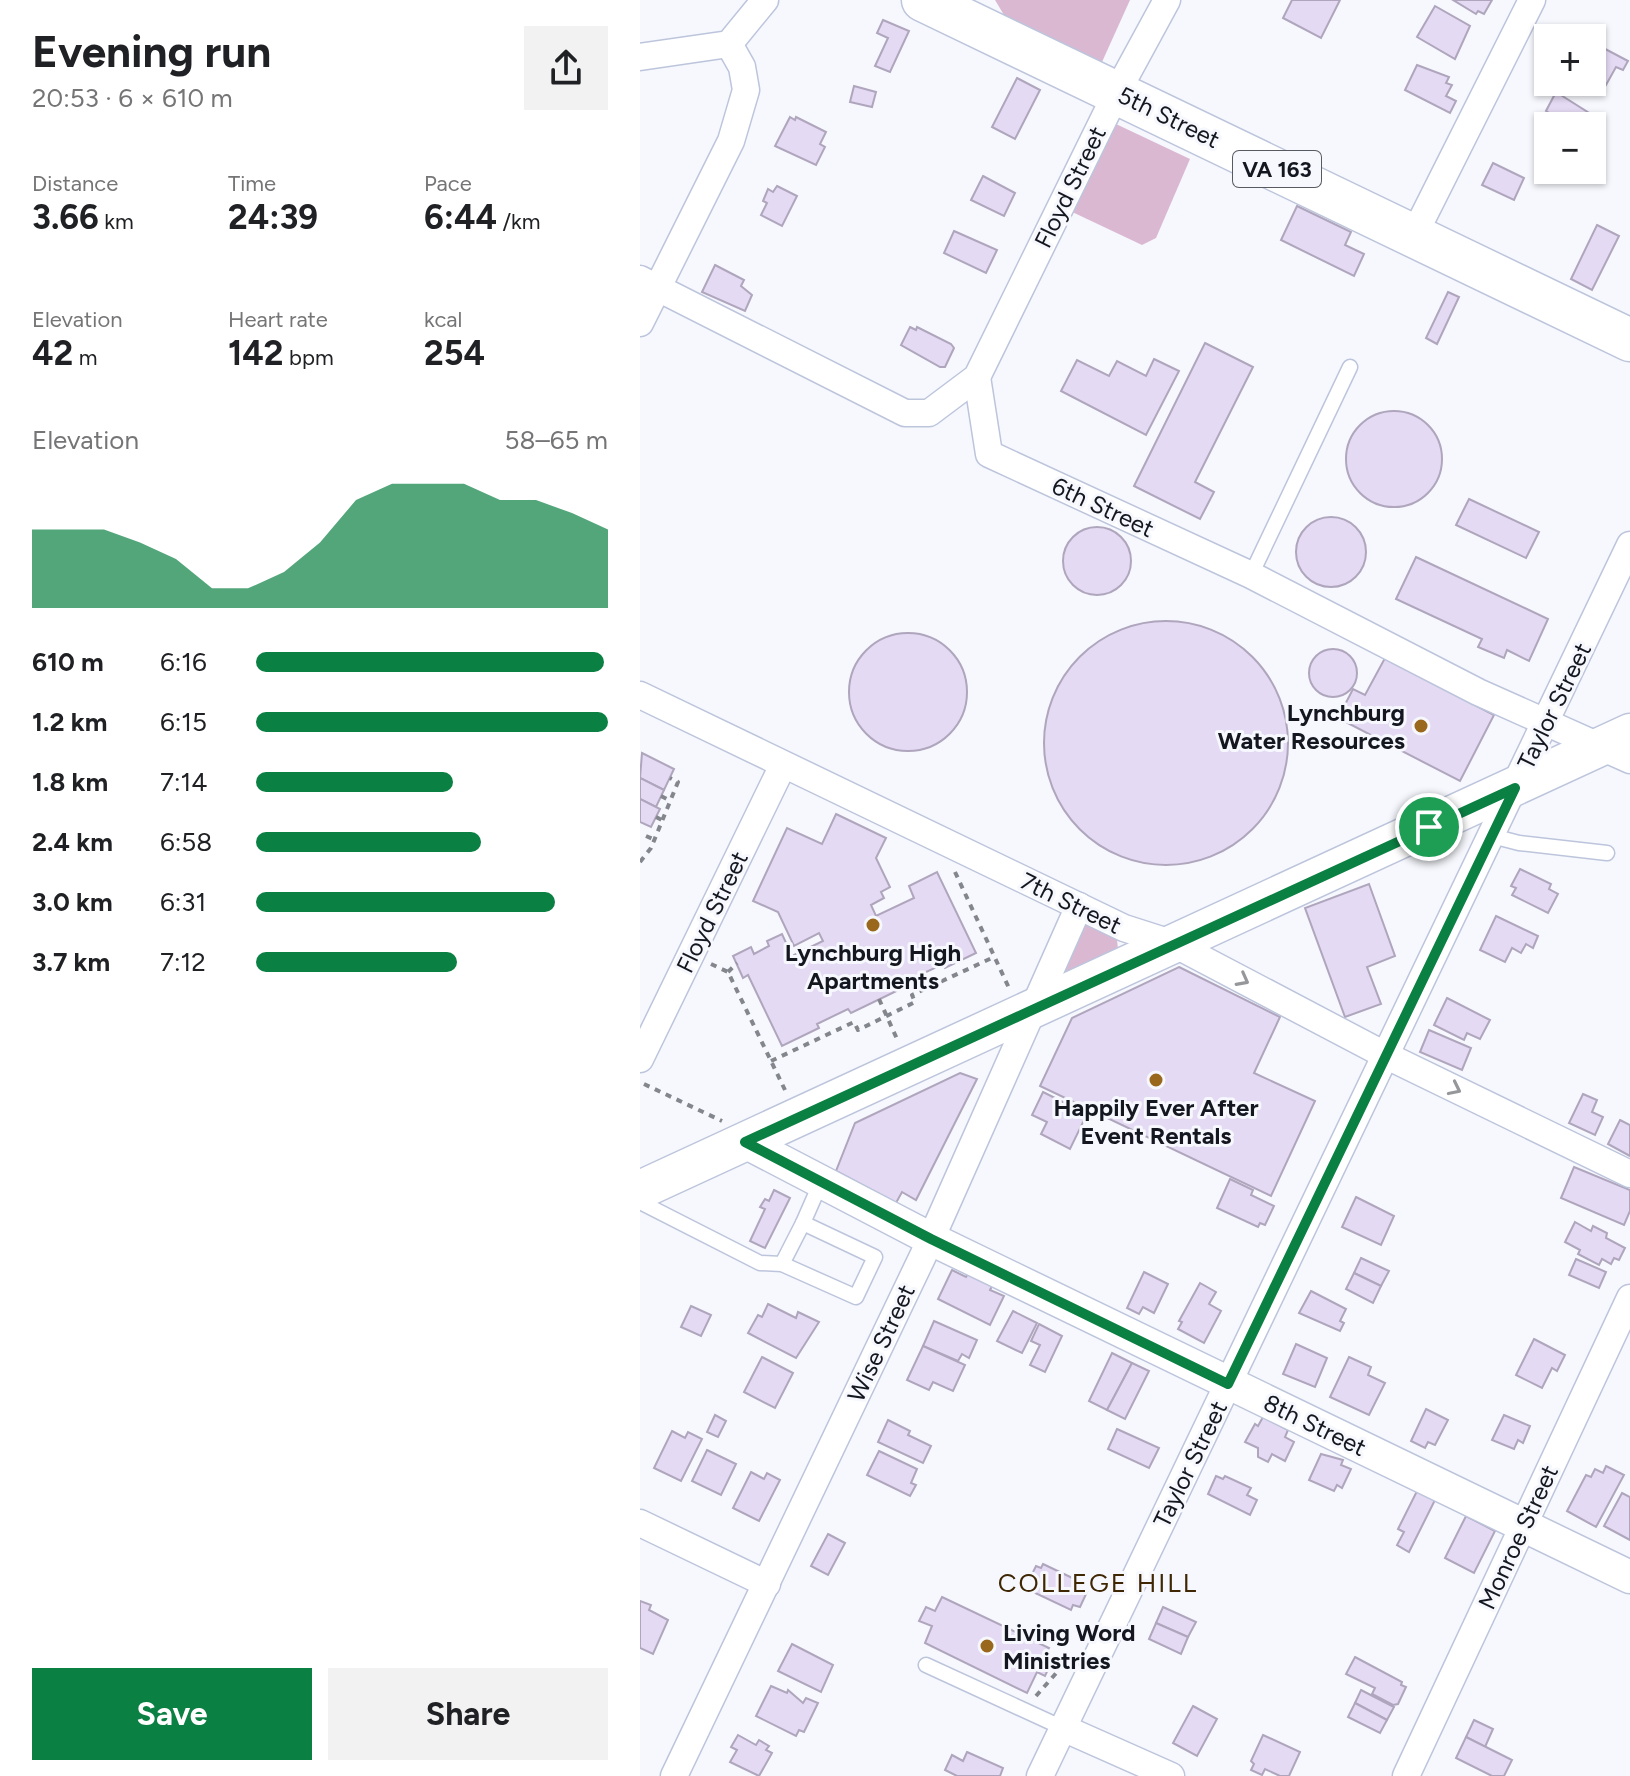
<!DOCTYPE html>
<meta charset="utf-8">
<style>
:root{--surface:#fff;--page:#f2f2f2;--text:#202124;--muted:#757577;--accent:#0b8043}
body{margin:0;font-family:Figtree,sans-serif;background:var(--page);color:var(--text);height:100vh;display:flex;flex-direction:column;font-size:30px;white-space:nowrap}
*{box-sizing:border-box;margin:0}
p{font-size:26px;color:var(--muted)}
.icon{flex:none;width:44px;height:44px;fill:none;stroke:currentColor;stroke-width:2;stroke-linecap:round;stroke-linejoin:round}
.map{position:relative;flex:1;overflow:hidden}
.sheet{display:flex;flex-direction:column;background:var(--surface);width:640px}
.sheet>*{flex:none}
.controls{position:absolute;left:894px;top:24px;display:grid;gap:16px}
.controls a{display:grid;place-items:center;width:72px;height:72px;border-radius:0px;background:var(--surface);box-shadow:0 2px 6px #0004;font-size:40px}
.pin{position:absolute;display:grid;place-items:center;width:68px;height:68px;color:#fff;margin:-34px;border:4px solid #fff;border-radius:50%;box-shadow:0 2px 8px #0007}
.round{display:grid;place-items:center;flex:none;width:84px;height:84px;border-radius:0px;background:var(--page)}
.summary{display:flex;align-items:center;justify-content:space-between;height:136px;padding:0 32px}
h1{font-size:44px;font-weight:700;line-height:60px}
.figures{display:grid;grid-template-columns:repeat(3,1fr);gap:12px;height:136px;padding:8px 32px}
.figures div{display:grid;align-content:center}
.figures b{font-size:34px;font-weight:700}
.figures small{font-size:22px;font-weight:400}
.figures p{font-size:22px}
.chart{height:224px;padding:16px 32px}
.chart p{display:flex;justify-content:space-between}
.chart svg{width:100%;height:144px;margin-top:8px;fill:var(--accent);opacity:.7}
.primary-button{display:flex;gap:16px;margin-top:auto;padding:16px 32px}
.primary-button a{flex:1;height:92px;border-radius:0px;background:var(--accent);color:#fff;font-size:32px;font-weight:700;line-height:92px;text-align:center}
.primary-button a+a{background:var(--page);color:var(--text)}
ul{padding:0 32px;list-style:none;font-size:26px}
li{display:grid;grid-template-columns:128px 96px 1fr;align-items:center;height:60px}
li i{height:20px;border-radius:10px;background:var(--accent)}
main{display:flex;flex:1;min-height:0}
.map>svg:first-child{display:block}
.green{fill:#dbb8d2}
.building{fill:#e4daf3;stroke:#afa6bd;stroke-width:2}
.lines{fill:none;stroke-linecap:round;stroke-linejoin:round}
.service-casing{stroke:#bdc5dc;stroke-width:17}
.minor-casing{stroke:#bdc5dc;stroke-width:29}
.tertiary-casing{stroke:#bdc5dc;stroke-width:35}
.secondary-casing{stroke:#bdc5dc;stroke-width:41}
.primary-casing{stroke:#bdc5dc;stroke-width:45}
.path{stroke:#83868c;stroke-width:4;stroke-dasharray:6 6;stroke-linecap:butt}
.service{stroke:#fff;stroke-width:14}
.minor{stroke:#fff;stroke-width:26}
.tertiary{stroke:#fff;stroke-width:32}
.secondary{stroke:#fff;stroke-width:38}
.primary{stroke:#fff;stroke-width:42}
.oneway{stroke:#95979a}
.route-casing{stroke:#fff;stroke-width:16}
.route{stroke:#0b8043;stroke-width:10}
.poi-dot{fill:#9a681d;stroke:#f6f8fd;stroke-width:3}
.labels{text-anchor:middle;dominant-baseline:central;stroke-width:6;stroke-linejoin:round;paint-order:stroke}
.shield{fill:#f6f8fd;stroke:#585a62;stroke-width:2}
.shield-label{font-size:22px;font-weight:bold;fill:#14171f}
.street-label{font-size:24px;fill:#14171f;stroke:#f6f8fd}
.poi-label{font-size:24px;font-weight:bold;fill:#14171f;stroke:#f6f8fd}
.neighbourhood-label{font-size:26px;letter-spacing:2px;fill:#402704;stroke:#f6f8fd}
</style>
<main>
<section class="sheet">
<div class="summary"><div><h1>Evening run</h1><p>20:53 · 6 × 610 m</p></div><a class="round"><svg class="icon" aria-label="share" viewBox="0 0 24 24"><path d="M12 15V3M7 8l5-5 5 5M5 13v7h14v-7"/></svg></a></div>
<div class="figures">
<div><p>Distance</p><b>3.66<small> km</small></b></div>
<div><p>Time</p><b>24:39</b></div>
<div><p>Pace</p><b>6:44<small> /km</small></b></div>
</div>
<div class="figures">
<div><p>Elevation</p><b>42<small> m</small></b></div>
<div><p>Heart rate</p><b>142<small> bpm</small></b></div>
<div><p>kcal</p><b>254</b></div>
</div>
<div class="chart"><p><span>Elevation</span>58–65 m</p>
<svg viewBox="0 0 160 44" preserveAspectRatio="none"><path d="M0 44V20L10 20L20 20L30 24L40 29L50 38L60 38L70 33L80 24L90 11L100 6L110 6L120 6L130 11L140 11L150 15L160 20V44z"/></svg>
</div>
<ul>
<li><b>610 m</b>6:16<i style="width:99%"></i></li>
<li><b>1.2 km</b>6:15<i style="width:100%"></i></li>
<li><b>1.8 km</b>7:14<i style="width:56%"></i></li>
<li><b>2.4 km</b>6:58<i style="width:64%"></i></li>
<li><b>3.0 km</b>6:31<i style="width:85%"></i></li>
<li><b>3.7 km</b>7:12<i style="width:57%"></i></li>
</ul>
<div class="primary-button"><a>Save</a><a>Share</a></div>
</section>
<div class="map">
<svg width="990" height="1776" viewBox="0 0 990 1776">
<rect width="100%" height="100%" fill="#f6f8fd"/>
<g class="green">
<polygon points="355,0 490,0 462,62 364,15"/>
<polygon points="476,124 550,159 516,238 502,245 428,210"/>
<polygon points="443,923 477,940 478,949 422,976"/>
</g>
<g class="building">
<polygon points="652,0 700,0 681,38 643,18"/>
<polygon points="813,0 852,0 844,14 838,11 836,14"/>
<polygon points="795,6 830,26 815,59 777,37"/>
<polygon points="243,20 269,31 250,72 235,66 248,38 237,33"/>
<polygon points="952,42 988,61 983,70 976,67 966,85 952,78"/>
<polygon points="777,65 809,77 806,83 812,85 806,96 816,101 810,113 765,90"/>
<polygon points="377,78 400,90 375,139 352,127"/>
<polygon points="214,86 236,92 232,107 210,102"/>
<polygon points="916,92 957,118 954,125 963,130 956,142 952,140 952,126 904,127 911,114 906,111"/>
<polygon points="150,117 155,120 156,117 186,132 180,144 185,147 176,165 135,146"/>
<polygon points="853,163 884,178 874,200 842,185"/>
<polygon points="343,176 375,193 364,216 331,200"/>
<polygon points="137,186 157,196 142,226 121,215 127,203 123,201 128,189 133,192"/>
<polygon points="657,206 711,232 705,245 724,254 714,276 641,240"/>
<polygon points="957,225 979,236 952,290 931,279"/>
<polygon points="314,231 357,250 346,273 304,253"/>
<polygon points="75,265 104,280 101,286 112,295 105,311 62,292"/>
<polygon points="808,292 819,297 797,344 786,338"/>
<polygon points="270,327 276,330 277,327 311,344 314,348 305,367 300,367 261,345"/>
<polygon points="565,343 613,367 555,482 574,492 560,519 494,486"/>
<polygon points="514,359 539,371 506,435 421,391 437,360 469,376 477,361 506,376"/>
<circle cx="754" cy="459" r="48"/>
<polygon points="829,499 899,532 886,558 816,525"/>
<circle cx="691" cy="552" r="35"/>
<circle cx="457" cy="561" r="34"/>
<polygon points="776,557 908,619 889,661 867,650 864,658 838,647 842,639 756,599"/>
<circle cx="526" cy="743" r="122"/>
<circle cx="268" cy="692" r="59"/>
<circle cx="693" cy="673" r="24"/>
<polygon points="745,658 854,715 820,781 698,718 713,689 725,695"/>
<polygon points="2,753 34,769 24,790 0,778"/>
<polygon points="0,778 24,790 16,807 0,799"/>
<polygon points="0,799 20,809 11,827 0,822"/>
<polygon points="196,814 246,838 236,858 250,887 241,892 244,898 231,905 236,916 274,898 269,886 297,872 336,953 305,968 303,964 269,980 271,984 211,1013 208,1009 177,1024 179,1028 142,1046 108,975 103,978 93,956 111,947 114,954 129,946 127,941 142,934 152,956 183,941 179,933 154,946 138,912 113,901 147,828 182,844"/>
<polygon points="880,869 911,884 909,889 918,894 908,913 872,895 876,888 871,886"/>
<polygon points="729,884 755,956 727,967 741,1004 705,1017 665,908"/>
<polygon points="856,916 898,936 893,948 886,944 881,953 872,948 865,962 840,950"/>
<polygon points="539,967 640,1017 614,1073 675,1101 631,1196 400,1086 432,1018"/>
<polygon points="807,998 850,1020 840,1039 827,1033 824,1040 794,1025"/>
<polygon points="789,1030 831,1048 822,1070 780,1052"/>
<polygon points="320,1073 337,1079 276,1200 262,1192 256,1203 196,1171 215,1123"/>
<polygon points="403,1092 447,1114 430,1149 401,1134 407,1122 392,1115"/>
<polygon points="943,1094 957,1100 952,1112 963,1117 955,1135 929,1123"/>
<polygon points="980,1120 990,1125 990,1156 968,1144"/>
<polygon points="934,1167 990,1190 990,1211 984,1225 921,1198"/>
<polygon points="590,1179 613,1190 611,1195 634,1206 625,1225 620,1223 618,1227 577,1208"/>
<polygon points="134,1190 150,1198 125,1248 110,1241 125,1209 120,1207 125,1199 129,1201"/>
<polygon points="716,1197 754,1216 741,1245 702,1227"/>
<polygon points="935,1222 951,1231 953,1226 967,1233 966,1238 985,1248 979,1260 974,1258 971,1264 962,1259 959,1265 938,1254 940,1250 925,1242"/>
<polygon points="721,1258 749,1271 741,1286 714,1273"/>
<polygon points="936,1259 966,1272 959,1288 929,1275"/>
<polygon points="312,1270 326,1277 329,1272 353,1284 350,1290 364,1296 350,1325 298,1299"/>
<polygon points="504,1272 528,1284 514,1313 503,1307 499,1314 487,1308"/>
<polygon points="714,1273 741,1286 733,1303 706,1289"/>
<polygon points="560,1283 576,1292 569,1304 581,1311 564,1343 538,1329 542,1322 539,1321"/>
<polygon points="671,1291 706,1309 700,1321 704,1323 700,1331 659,1313"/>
<polygon points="128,1304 156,1318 158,1312 179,1322 156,1358 108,1333 118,1315 122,1317"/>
<polygon points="51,1306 71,1315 61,1336 41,1327"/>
<polygon points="373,1311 397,1323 382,1353 357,1341"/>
<polygon points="294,1321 337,1340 329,1358 322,1354 318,1361 283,1346"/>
<polygon points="399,1324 422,1336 405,1372 390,1365 400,1345 391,1341"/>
<polygon points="894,1339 925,1355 917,1371 912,1368 902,1388 876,1375"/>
<polygon points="656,1344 687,1358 675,1387 643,1374"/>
<polygon points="283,1346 325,1365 313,1391 293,1382 289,1390 267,1380"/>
<polygon points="472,1353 492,1363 467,1410 449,1401"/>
<polygon points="122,1357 153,1373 135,1408 104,1392"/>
<polygon points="709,1357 731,1367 728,1375 745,1383 729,1415 690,1397"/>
<polygon points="492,1363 509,1371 485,1419 467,1410"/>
<polygon points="786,1409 808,1420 795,1445 788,1442 785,1448 771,1441"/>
<polygon points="75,1415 86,1421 78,1437 67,1432"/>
<polygon points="864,1415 890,1426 883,1443 878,1440 874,1449 852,1440"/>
<polygon points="623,1417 648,1430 645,1437 654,1442 645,1461 632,1454 628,1462 618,1457 618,1448 605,1442 615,1424 618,1426"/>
<polygon points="248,1420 270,1431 268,1435 291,1446 283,1463 238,1442"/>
<polygon points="477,1429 519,1448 509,1468 468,1449"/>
<polygon points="32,1431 45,1438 48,1432 62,1439 41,1481 14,1468"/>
<polygon points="67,1450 96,1464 81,1495 52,1481"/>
<polygon points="239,1451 277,1469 271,1483 276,1485 270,1496 227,1475"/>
<polygon points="681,1454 703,1460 701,1465 711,1469 702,1488 697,1485 694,1491 669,1480"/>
<polygon points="966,1466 984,1475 956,1527 927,1511 946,1475 951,1477 955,1469 963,1473"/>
<polygon points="111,1472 124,1479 127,1473 140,1480 119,1521 93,1508"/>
<polygon points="576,1476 583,1479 585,1476 611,1488 607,1495 617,1500 610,1515 568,1494"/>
<polygon points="777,1491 795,1500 769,1552 757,1545 764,1532 758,1529"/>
<polygon points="982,1493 990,1497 990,1540 964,1526"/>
<polygon points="826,1516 855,1531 834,1573 805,1558"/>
<polygon points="188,1534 205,1543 188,1575 171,1566"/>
<polygon points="403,1564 443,1583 440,1589 447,1592 440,1607 433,1605 431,1610 391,1591 396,1581 390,1578 396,1566 401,1568"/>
<polygon points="302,1597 409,1648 405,1655 413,1659 405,1676 397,1672 387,1693 285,1643 292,1626 279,1621 286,1607 295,1611"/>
<polygon points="0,1601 11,1605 9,1610 28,1620 13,1654 0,1648"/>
<polygon points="523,1607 556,1622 548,1637 516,1623"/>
<polygon points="516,1623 548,1637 541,1654 509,1639"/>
<polygon points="152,1644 193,1665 181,1692 138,1671"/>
<polygon points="715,1657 762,1682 761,1685 766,1687 758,1704 753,1705 732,1694 735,1688 706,1674"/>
<polygon points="131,1686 147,1693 148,1690 163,1703 166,1698 178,1703 164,1732 159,1730 156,1736 116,1716"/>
<polygon points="721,1690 754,1707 747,1720 715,1703"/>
<polygon points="715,1703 747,1720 740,1733 708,1717"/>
<polygon points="553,1706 577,1719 557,1756 533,1743"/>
<polygon points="834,1720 853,1729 845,1747 826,1737"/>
<polygon points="98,1735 116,1745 119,1740 129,1746 126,1750 132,1753 119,1776 90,1762 97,1750 91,1747"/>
<polygon points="623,1735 660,1752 649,1776 640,1776 625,1769 622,1775 611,1770 614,1764 611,1761"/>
<polygon points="826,1737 872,1760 864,1776 852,1776 816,1758"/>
<polygon points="327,1752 363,1768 360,1776 317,1776 305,1770 312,1755 323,1761"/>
</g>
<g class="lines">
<defs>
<g id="service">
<polyline points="611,575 710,367"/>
<polyline points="852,836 879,843 967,853"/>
<polyline points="0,1202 120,1263 142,1264 216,1297 235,1257 163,1223 181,1182"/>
<polyline points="142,1264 163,1223"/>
<polyline points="286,1665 423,1728"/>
</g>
<g id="minor">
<polyline points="0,57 89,44 125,0"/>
<polyline points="774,235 892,0"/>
<polyline points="0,279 265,413 289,413 337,377 477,92 527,0"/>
<polyline points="0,323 91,141 106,90 102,67 89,44"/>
<polyline points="337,377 349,454 611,575 838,692 990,760"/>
<polyline points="0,695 484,928 534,944 745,1055 990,1174"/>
<polyline points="0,1059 143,765"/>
<polyline points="0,1523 127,1584"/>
<polyline points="423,1728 531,1776"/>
<polyline points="34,1776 291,1239 439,906"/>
<polyline points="400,1776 990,545"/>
<polyline points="766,1776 990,1298"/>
</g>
<polyline id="tertiary" points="105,1142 291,1239 990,1577"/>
<polyline id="secondary" points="0,1190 990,733"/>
<polyline id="primary" points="283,0 990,340"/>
</defs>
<use href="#service" class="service-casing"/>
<use href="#minor" class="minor-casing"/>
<use href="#tertiary" class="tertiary-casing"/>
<use href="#secondary" class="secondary-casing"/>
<use href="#primary" class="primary-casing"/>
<g class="path">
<polyline points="21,796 31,801"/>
<polyline points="16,817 24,821"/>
<polyline points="6,836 15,840"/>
<polyline points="0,862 11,848 38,782 30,778"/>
<polyline points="315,872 369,988"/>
<polyline points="71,964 88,972 145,1090"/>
<polyline points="88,972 97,963"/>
<polyline points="239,999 257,1039"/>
<polyline points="131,1061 214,1022 218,1030 275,1002 272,995 354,957"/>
<polyline points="4,1084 82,1121"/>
<polyline points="396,1696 418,1671 410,1667"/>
</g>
<use href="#service" class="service"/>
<use href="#minor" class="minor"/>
<use href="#tertiary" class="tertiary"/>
<use href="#secondary" class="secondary"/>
<use href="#primary" class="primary"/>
</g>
<defs><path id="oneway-chevron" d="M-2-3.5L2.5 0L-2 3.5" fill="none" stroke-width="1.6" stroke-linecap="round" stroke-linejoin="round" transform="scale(2)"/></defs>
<g class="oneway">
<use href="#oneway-chevron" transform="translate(603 980) rotate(28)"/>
<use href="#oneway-chevron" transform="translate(815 1089) rotate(26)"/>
</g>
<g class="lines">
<defs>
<polygon id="route" points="875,788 588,1384 291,1239 105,1142"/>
</defs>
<use href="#route" class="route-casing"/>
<use href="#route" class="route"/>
</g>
<g class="poi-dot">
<circle cx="781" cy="726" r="8"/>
<circle cx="233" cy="925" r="8"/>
<circle cx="516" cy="1080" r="8"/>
<circle cx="347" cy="1646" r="8"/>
</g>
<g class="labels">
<rect class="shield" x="593" y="151" width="88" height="36" rx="6"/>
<g class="shield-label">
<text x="637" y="169">VA 163</text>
</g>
<g class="street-label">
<text transform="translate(529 117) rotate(26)">5th Street</text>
<text transform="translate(430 187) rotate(-64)">Floyd Street</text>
<text transform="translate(463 507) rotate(25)">6th Street</text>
<text transform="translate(914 706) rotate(-64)">Taylor Street</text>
<text transform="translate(431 903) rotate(26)">7th Street</text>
<text transform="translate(72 912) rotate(-64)">Floyd Street</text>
<text transform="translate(241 1343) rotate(-65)">Wise Street</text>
<text transform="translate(675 1425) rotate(26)">8th Street</text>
<text transform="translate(550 1464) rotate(-64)">Taylor Street</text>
<text transform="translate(878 1537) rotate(-65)">Monroe Street</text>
</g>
<g class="poi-label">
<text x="765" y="712" text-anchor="end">Lynchburg<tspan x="765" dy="28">Water Resources</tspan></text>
<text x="233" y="952">Lynchburg High<tspan x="233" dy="28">Apartments</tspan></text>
<text x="516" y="1107">Happily Ever After<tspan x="516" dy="28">Event Rentals</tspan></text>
<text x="363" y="1632" text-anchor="start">Living Word<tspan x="363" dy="28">Ministries</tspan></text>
</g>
<g class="neighbourhood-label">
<text x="458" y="1583">COLLEGE HILL</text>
</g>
</g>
</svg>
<div class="controls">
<a>+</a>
<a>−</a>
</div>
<div class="pin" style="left:789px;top:827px;background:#1e9e55"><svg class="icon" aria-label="arrive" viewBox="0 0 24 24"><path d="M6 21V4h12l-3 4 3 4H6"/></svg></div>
</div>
</main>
